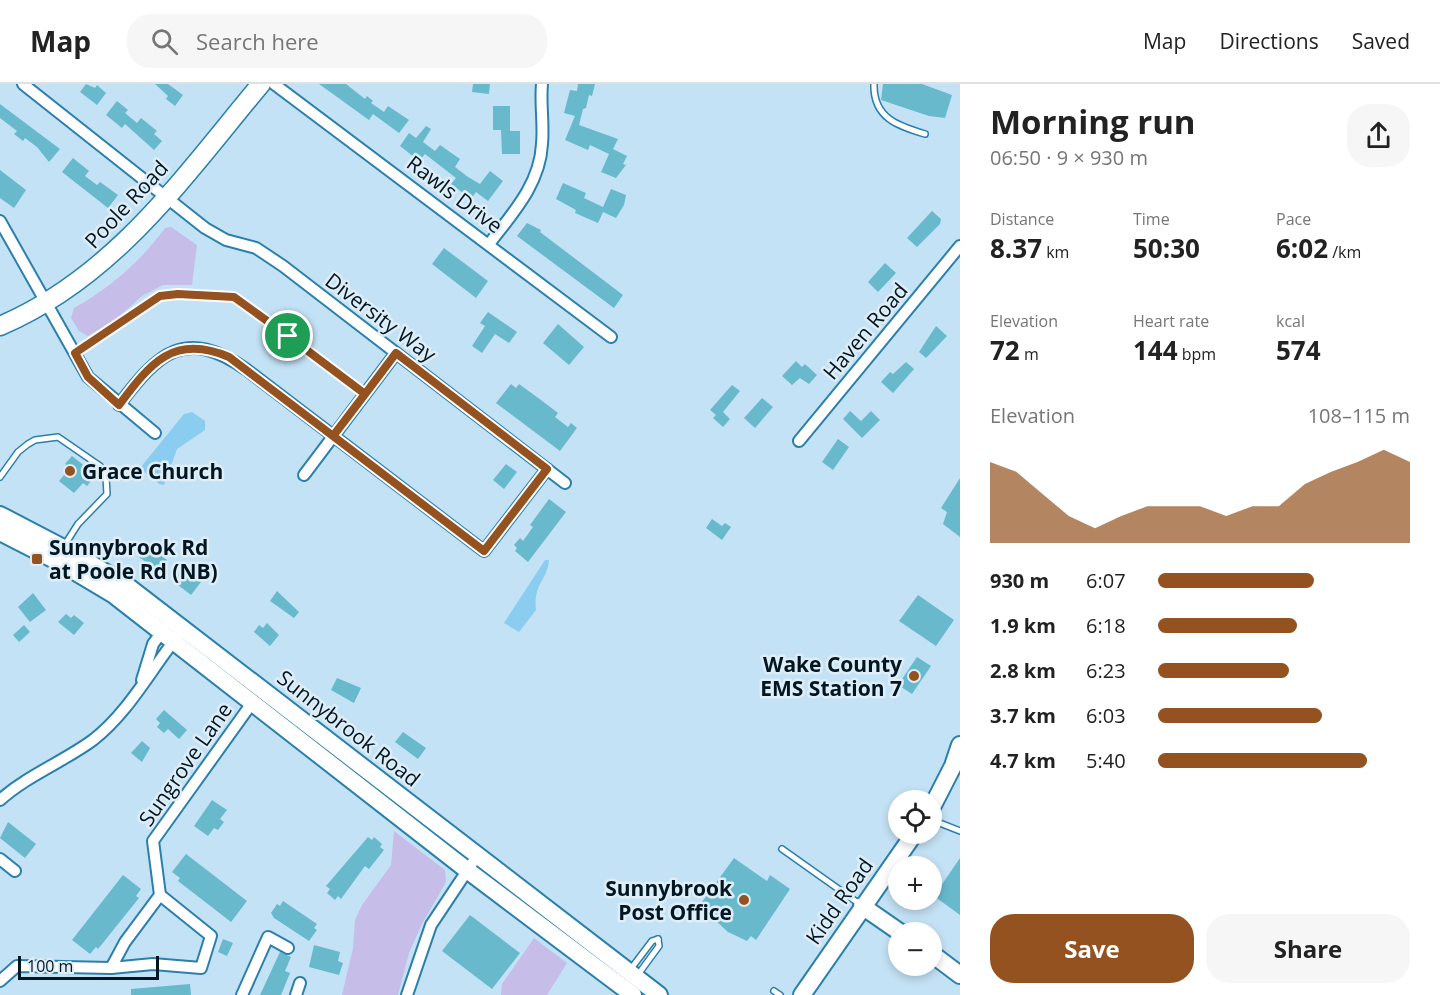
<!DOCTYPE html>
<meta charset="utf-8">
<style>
:root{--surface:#fff;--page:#f6f6f6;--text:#222;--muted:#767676;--line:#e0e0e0;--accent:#93521f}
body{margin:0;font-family:"Open Sans",sans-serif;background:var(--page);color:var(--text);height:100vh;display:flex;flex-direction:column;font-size:22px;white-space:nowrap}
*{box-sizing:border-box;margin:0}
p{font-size:20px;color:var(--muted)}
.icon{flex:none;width:33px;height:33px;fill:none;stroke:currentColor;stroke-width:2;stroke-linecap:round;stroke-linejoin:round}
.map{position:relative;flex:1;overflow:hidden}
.sheet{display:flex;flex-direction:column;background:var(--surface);width:480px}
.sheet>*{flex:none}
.tools{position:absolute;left:888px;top:706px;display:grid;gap:12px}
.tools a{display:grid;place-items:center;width:54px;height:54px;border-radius:50%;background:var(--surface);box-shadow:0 3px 9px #0003;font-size:30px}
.scale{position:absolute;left:18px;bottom:15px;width:141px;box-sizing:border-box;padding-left:6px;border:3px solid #001623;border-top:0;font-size:16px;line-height:21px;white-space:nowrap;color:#001623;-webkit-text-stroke:4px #deedf6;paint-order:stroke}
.pin{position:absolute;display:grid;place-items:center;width:51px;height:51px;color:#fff;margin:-26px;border:3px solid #fff;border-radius:50%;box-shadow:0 2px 6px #0007}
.round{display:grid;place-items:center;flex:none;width:63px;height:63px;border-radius:24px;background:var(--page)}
.summary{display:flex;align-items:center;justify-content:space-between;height:102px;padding:0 30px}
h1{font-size:33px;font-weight:700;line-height:45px}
.figures{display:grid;grid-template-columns:repeat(3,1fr);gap:9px;height:102px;padding:6px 30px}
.figures div{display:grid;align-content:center}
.figures b{font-size:26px;font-weight:700}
.figures small{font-size:16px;font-weight:400}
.figures p{font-size:16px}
.chart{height:168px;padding:12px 30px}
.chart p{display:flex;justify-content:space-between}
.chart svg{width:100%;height:108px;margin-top:6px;fill:var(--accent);opacity:.7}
.action{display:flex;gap:12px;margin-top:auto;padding:12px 30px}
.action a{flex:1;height:69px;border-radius:24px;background:var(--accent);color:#fff;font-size:24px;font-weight:700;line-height:69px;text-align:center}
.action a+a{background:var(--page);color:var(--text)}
ul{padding:0 30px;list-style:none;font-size:20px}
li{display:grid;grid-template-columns:96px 72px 1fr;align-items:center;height:45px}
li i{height:15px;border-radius:8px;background:var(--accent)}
header{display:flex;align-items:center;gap:36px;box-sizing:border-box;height:84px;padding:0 30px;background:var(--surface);border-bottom:2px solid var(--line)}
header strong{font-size:28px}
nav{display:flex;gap:33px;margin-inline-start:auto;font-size:21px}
.search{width:420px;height:54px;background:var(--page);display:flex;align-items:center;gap:15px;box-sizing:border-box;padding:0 21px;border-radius:24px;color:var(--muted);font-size:22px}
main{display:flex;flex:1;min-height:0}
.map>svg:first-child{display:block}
.green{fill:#c6bde9}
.water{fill:#8bccf1}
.building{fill:#68b9cc}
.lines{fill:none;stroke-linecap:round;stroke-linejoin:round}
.lane-casing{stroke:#2a80ab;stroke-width:8}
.street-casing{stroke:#2a80ab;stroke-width:14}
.secondary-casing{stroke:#2a80ab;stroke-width:20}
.primary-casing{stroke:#2a80ab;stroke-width:21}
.lane{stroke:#fff;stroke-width:5}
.street{stroke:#fff;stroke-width:10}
.secondary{stroke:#fff;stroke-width:16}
.primary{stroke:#fff;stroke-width:18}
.route-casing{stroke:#fff;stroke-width:12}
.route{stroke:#93521f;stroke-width:8}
.poi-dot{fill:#93521f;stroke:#deedf6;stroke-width:2}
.labels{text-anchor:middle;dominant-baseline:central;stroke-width:5;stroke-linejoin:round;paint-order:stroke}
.street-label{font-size:21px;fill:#001623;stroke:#deedf6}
.poi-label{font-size:21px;font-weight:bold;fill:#001623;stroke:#deedf6;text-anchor:start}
</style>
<header>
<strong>Map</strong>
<div class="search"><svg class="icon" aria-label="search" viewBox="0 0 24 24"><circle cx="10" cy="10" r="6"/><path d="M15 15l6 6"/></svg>Search here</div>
<nav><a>Map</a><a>Directions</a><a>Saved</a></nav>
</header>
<main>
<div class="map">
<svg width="960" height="911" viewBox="0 0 960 911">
<rect width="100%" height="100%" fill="#c4e2f5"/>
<g class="green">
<path d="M171 143 197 161 192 201H163L142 212 114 237 88 252 79 247 71 234 74 224C109 205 142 176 165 144Z"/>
<polygon points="394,747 445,786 446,798 422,840 409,869 398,911 342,911 353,864 355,836 362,821 391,781"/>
<polygon points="534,854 567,879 547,911 501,911 502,900"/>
</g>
<g class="water">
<polygon points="192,328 205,337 205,346 177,365 164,401 159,400 140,384 184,330"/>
<path d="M545 476H549C547 497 533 500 536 526L519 548 504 539Z"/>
</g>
<g class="building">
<polygon points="86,0 95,4 97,1 106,9 97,21 80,8"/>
<polygon points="155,0 168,0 183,11 175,22 166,15 168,12"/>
<polygon points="319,0 346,0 365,15 367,12 373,17 371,19 384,28 388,22 409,36 399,49 373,30 369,36"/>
<polygon points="473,0 490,0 489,10 472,8"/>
<polygon points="578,0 595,0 592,12 589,11 586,24 583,25 579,41 618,55 613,65 627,72 623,80 626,81 616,94 601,88 609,70 590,61 588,66 565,56 575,32 564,29 570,6 577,7"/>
<polygon points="883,0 922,0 952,11 945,34 929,32 881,16"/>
<polygon points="117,17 128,26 125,29 137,39 141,34 157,47 154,50 162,57 154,66 125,40 122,44 106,31"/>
<polygon points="0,20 60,65 49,78 37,63 25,54 23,57 14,50 17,47 0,34"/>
<polygon points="493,22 510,22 510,47 520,47 520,70 502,70 501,46 493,46"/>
<polygon points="426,42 431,45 423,58 435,67 440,61 460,75 455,83 468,93 480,100 490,87 503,97 488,117 476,108 471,115 451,100 456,94 425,70 419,77 400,62 409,49 416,54"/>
<polygon points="73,74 89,87 85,92 97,101 100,98 118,111 108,124 62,88"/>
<polygon points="0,86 26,106 14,124 0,114"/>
<polygon points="563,99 586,109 584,114 603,123 611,105 626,111 624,121 616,134 603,128 598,139 575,129 576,126 556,115"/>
<polygon points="932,127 941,135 940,140 917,163 907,154"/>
<polygon points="527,139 541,146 540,148 623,211 614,224 517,152"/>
<polygon points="444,164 488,197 476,214 432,180"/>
<polygon points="885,179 896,189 878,208 868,198"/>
<polygon points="488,228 517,248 509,259 495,250 482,269 472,262 485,242 480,239"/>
<polygon points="558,240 584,263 569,281 543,259"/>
<polygon points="936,242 947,252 926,274 919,268"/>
<polygon points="796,277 802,283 805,280 817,291 809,300 800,294 792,301 782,292"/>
<polygon points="906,278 914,285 893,309 881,298 890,288 893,290"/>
<polygon points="511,300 516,304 519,300 541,316 558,329 555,333 568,343 571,339 577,344 560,367 496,319"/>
<polygon points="732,301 740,307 723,328 730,335 723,343 713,334 716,331 710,326"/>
<polygon points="762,314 773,323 755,344 744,334"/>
<polygon points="850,327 861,337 871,327 880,336 862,354 843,335"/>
<polygon points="838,355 849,363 833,386 822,378"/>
<polygon points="72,372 96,391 87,402 83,399 74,409 59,397 70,384 65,380"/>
<polygon points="506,380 517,388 504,405 493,396"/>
<polygon points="960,394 960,453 943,440 947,428 941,424"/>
<polygon points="549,415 566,428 528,478 515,467 517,464 514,461 520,454 523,457 533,443 530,441"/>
<polygon points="712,435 722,442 725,439 731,443 722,456 706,444"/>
<polygon points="148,462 167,476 159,488 139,473"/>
<polygon points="183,484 201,498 191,511 173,497"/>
<polygon points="277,507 299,528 294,534 270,517"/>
<polygon points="33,509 46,526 30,538 18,523"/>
<polygon points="918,511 954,536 936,562 899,537"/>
<polygon points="66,530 71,534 74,531 84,539 74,551 58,538"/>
<polygon points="267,539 279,551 270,562 254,548 259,541 263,544"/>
<polygon points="24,541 30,548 19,558 13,551"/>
<polygon points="917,573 931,582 912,610 898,601"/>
<polygon points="337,594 361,604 354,619 331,606"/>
<polygon points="164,626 187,646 179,655 168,645 164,649 157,643 160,639 156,635"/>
<polygon points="403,648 426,664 418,675 395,658"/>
<polygon points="142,657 150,664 142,678 131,669"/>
<polygon points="212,716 227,726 220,735 224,738 218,746 214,744 208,752 194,742"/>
<polygon points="8,738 36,760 25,774 0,754"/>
<polygon points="368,753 372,756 374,753 382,760 380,763 384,766 369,785 365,782 341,815 338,812 335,816 327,809 330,805 326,802"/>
<polygon points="186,770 247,817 231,838 178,797 180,794 172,788"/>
<polygon points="734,774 767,797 770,791 790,805 756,856 751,852 747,857 728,848 702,824 705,820 702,818"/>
<polygon points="960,774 960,831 934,812"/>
<polygon points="123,791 141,805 136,812 139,814 98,865 96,863 90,870 72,856"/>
<polygon points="283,817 317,840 314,844 317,846 309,857 274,834 271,829 277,820 280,822"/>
<polygon points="470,831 520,869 492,905 442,867"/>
<polygon points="223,855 233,859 227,872 218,868"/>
<polygon points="314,861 340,868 338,877 343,879 339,891 309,883"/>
<polygon points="280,868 291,873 285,887 290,889 281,911 260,911"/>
<polygon points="190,900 191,911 131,911 131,905"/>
</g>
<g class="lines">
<defs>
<g id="lane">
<path d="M874 0C873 34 898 42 925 50"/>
<polyline points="75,269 160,212 178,210 234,213 365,310"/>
<polyline points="0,393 18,368 28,360 35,356 58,353 100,382 106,393 107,410 78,440 64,462"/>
<polyline points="932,736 960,747"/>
<polyline points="782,765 861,821"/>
<polyline points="630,886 652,857 658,855"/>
<polyline points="637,892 659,862 658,855"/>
<polyline points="774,907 780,911"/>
</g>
<g id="street">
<polyline points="23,0 205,144 226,156 256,164 283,182 565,399"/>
<polyline points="274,0 611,253"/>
<polyline points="0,137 88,293 155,349"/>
<path d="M489 160C513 129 540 100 542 60 544 40 540 20 542 0"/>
<path d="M119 321C158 269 185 242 247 286L484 467 547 385"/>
<polyline points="799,357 960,162"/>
<polyline points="304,391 396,269"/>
<polyline points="142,596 153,560 164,545"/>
<path d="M0 716C28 691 63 678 93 656 128 629 150 587 177 553"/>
<polyline points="0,775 15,787"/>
<polyline points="111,884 153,880 201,884 211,852 160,811"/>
<polyline points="0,897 17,882 111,884 125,858 160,811 153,757 252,619"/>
<polyline points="242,911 268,853 288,864"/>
<polyline points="296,911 300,899"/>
<polyline points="407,911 431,841 477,772"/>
</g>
<g id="secondary">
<polyline points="0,431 75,470 126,501 659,911"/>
<polyline points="0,448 57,477 114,511 467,786 633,911"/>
<polyline points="932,723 953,682 960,661"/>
<polyline points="862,822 901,849"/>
<polyline points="932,870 960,891"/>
<polyline points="802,911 914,750"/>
</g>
<path id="primary" d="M0 242C115 193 183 93 261 0"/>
</defs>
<use href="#lane" class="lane-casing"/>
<use href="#street" class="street-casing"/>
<use href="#secondary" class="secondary-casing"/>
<use href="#primary" class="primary-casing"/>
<use href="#lane" class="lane"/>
<use href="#street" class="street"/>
<use href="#secondary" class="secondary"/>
<use href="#primary" class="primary"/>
</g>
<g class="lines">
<defs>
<path id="route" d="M288 252 234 213 178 210 160 212 75 269 88 293 119 321C150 280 173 249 229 273L333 352C354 325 375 297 396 269L547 385 484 467 333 352 365 310 288 252"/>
</defs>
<use href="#route" class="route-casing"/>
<use href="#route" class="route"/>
</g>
<g class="poi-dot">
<circle cx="70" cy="387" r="6"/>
<rect x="31" y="469" width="12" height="12" rx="3"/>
<circle cx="914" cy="592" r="6"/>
<circle cx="744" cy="816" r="6"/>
</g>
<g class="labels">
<g class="street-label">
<text transform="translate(455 110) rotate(37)">Rawls Drive</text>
<text transform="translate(126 120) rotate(-47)">Poole Road</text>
<text transform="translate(381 233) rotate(37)">Diversity Way</text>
<text transform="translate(865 247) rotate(-50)">Haven Road</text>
<text transform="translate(349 644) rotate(38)">Sunnybrook Road</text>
<text transform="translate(185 680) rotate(-55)">Sungrove Lane</text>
<text transform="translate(839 817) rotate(-55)">Kidd Road</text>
</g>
<g class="poi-label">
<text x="82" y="387">Grace Church</text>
<text x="49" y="463">Sunnybrook Rd<tspan x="49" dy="24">at Poole Rd (NB)</tspan></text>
<text x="902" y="580" text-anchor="end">Wake County<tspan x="902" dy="24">EMS Station 7</tspan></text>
<text x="732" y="804" text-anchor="end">Sunnybrook<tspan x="732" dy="24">Post Office</tspan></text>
</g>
</g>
</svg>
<div class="tools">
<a><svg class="icon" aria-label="locate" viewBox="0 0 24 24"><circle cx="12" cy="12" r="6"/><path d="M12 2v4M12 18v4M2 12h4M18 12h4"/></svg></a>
<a>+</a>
<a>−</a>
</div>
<div class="scale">100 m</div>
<div class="pin" style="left:288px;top:252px;background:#1e9e55"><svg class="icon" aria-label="arrive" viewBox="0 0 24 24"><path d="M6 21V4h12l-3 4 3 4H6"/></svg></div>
</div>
<section class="sheet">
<div class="summary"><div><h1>Morning run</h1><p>06:50 · 9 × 930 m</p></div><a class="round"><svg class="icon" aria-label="share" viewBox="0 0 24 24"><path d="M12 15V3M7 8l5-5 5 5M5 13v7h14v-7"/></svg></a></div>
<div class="figures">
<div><p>Distance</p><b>8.37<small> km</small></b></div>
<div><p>Time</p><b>50:30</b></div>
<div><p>Pace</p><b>6:02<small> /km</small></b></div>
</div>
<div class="figures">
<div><p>Elevation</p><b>72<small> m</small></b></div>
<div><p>Heart rate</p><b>144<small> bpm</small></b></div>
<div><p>kcal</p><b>574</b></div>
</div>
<div class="chart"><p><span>Elevation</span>108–115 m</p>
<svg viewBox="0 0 160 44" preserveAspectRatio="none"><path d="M0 44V11L10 15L20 24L30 33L40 38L50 33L60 29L70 29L80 29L90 33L100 29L110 29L120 20L130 15L140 11L150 6L160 11V44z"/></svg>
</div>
<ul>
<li><b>930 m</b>6:07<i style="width:62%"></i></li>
<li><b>1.9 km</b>6:18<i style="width:55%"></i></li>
<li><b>2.8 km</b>6:23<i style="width:52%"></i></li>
<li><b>3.7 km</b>6:03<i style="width:65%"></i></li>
<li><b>4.7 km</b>5:40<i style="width:83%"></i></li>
</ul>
<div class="action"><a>Save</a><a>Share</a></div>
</section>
</main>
